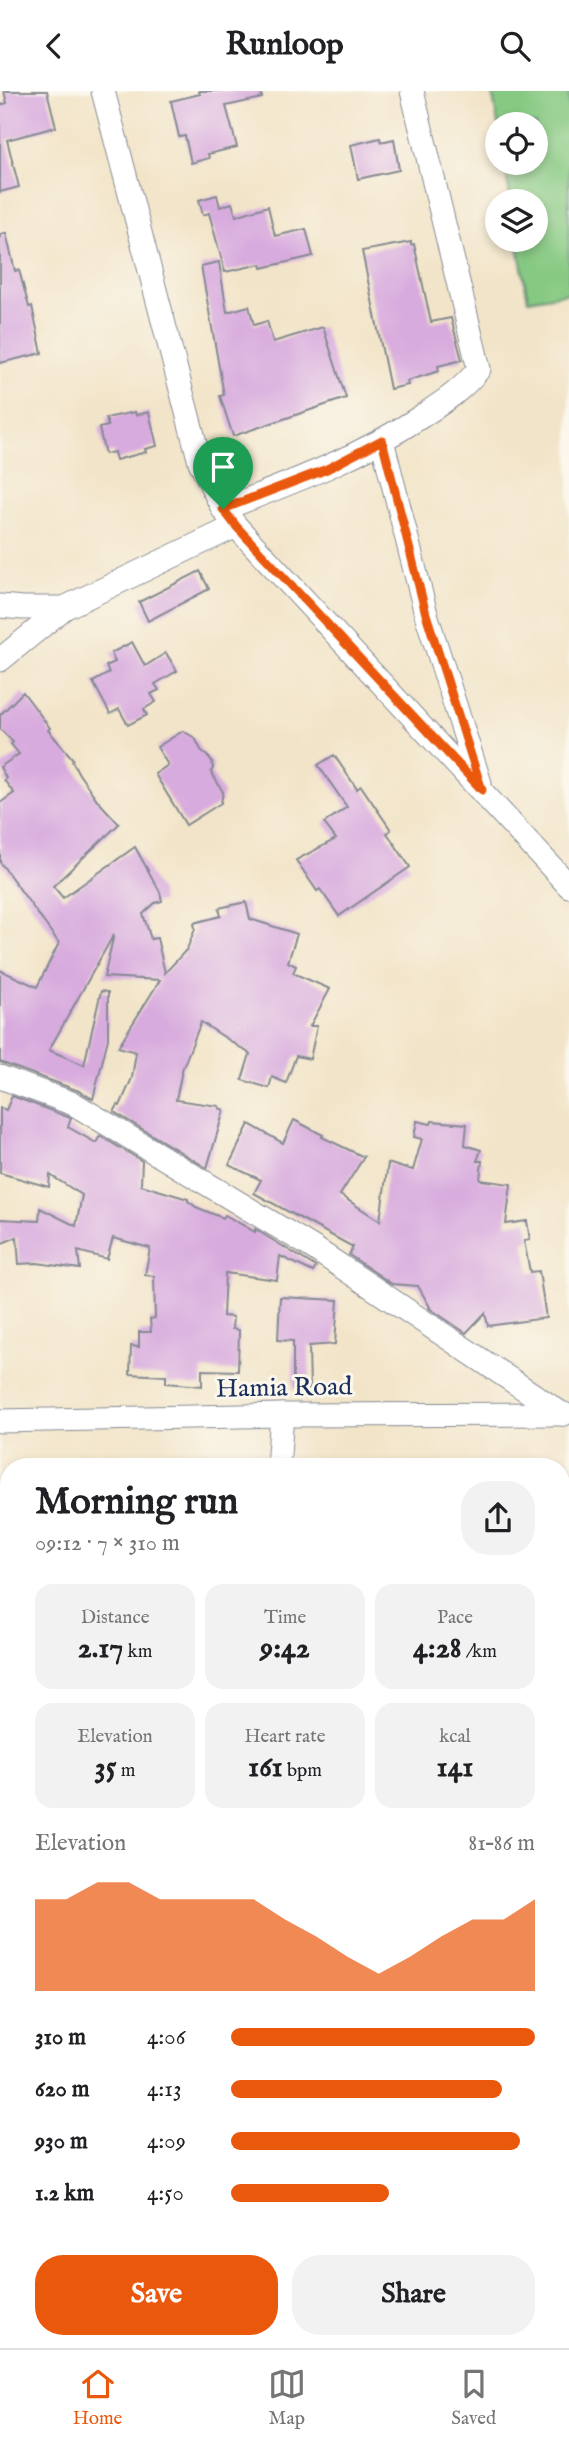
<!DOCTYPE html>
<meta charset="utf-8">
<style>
:root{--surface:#fff;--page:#f2f2f2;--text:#202124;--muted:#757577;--line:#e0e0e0;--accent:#ea580c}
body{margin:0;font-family:"IM FELL English",serif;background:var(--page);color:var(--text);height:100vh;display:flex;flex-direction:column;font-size:26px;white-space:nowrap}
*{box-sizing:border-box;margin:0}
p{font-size:23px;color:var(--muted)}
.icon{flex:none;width:38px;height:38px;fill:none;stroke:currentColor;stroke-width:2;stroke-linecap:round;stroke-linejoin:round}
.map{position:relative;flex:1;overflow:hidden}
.details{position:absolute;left:0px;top:1367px;width:570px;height:891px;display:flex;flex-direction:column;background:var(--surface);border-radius:28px 28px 0 0;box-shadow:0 4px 10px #0003}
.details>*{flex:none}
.controls{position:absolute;left:485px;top:21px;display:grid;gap:14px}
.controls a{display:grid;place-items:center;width:63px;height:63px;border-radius:50%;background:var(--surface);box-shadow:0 4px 10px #0003;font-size:35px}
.pin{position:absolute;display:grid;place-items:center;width:60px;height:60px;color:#fff;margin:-72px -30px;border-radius:50% 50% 50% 0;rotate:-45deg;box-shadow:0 0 7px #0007}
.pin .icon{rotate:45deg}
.round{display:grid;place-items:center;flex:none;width:74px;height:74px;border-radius:28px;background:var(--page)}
.summary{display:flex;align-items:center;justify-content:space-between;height:119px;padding:0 35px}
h1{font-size:38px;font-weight:800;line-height:52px}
.stats{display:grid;grid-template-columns:repeat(3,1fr);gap:10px;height:119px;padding:7px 35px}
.stats div{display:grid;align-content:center;border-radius:18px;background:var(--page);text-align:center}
.stats b{font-size:30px;font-weight:800}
.stats small{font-size:19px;font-weight:400}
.stats p{font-size:19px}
.chart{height:196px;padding:14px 35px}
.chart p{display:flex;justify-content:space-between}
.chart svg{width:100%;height:126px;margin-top:7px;fill:var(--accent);opacity:.7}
.primary-button{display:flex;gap:14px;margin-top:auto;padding:14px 35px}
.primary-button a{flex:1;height:80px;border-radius:28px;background:var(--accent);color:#fff;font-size:28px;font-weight:800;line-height:80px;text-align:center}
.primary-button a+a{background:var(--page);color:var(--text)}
ul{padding:0 35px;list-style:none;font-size:23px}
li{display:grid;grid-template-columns:112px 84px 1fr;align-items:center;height:52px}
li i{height:18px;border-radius:9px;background:var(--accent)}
header{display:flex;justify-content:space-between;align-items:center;height:91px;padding:0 35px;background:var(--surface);font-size:32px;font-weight:800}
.dock{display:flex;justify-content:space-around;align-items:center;height:98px;border-top:2px solid var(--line);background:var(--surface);font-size:19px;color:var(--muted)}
.dock a{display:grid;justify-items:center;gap:4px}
.dock .active{color:var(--accent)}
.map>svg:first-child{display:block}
.green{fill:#86c982;stroke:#507c70;stroke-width:2}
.building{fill:#d8abde}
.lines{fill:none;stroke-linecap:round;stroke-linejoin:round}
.minor-casing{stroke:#868a93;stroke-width:25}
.minor{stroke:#fff;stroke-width:23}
.route-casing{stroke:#fff;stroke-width:14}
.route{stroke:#ea580c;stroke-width:9}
.labels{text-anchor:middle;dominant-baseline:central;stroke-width:6;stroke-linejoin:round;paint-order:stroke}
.street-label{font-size:26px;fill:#1b2f5e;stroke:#fbf7ec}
</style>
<header><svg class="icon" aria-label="back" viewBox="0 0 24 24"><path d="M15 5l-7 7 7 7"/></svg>Runloop<svg class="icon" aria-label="search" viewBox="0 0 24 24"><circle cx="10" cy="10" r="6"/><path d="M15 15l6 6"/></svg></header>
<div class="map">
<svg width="569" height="2257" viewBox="0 0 569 2257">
<rect width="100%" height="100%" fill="#fbf7ec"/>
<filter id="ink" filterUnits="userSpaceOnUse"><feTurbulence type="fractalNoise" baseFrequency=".0143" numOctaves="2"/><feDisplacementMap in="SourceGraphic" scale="14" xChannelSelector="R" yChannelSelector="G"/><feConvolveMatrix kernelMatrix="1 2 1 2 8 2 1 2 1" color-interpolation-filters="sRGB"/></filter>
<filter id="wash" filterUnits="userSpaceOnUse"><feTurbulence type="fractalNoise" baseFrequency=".00686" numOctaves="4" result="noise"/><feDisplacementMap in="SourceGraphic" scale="28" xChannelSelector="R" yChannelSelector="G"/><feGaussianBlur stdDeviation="1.57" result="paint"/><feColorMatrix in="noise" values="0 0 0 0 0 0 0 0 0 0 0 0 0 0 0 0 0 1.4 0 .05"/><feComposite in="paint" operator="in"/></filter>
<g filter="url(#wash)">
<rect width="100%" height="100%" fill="#f2e4c8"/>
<polygon class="green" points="492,0 569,0 569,202 528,209 517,149 536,149 536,110 511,110 504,72 536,72 536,33 498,33"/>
<g id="blocks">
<g class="building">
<polygon points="4,0 47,0 56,36 7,49 19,96 0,101 0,14 7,12"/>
<polygon points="199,0 261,0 262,7 226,15 237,56 208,63 209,67 191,72 185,45 179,46 171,10 200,3"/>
<polygon points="380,47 381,51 394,48 399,79 358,88 351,54"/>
<polygon points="217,104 220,116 232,112 236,125 268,115 275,145 306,138 313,165 262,177 261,173 225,181 209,122 203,124 199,109"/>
<polygon points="6,142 15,180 19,179 29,216 32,215 42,262 0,272 0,143"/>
<polygon points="411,151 411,154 414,153 431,231 451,227 462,269 438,275 439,280 407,290 408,294 390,298 362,160"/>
<polygon points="219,171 227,221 249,215 254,234 267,230 273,251 323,236 346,307 233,345 220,305 224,304 201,175"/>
<polygon points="135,321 136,324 149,321 157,355 145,358 146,361 116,369 114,361 105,363 99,337 108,335 106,327"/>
<polygon points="200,480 209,498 148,530 139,511"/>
<polygon points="132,551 145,575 166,562 177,580 155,593 159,599 151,603 156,611 144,618 147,624 128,634 119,618 110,623 93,591 109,582 106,575 115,571 111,562"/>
<polygon points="23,601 50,637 48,639 73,668 72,670 79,683 98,710 119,733 53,795 63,807 135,756 160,801 162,810 155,812 143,823 151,848 157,847 165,882 187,858 195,838 194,832 221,825 219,817 246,811 250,828 297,843 288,871 296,875 293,882 330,898 310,935 317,935 310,968 296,965 286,992 272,986 269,997 242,989 250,963 201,931 182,979 176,1009 219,1015 219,1017 224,1019 207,1077 114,1021 118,1014 120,1015 132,987 136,961 118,956 160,889 104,886 114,843 49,959 84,974 101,900 108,901 108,948 93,1008 79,1000 0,971 0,879 37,896 59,852 0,771 0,712 14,702 4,689 6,687 0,676 19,663 11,653 13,651 0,638 0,624"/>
<polygon points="183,640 195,647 201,659 212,670 213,677 211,681 223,701 221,712 186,734 155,683 168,674 157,656"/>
<polygon points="334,664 357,698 361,695 391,739 387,742 410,776 339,825 320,798 317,800 296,769 336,748 324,732 347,716 318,674"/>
<polygon points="12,1005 68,1026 71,1027 68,1036 96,1052 100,1045 142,1070 141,1094 188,1108 188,1110 196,1116 223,1127 225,1124 255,1141 255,1138 316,1176 313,1181 280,1165 277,1189 225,1182 223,1225 233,1226 232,1238 239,1239 238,1280 202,1279 202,1295 166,1292 166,1285 130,1283 131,1255 139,1256 139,1241 151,1241 150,1228 155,1227 154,1185 145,1184 150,1157 113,1147 107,1168 78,1160 80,1178 37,1172 19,1173 17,1146 0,1153 0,1128 39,1130 40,1117 76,1135 82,1104 50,1084 49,1096 0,1082 0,1017 6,1019"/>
<polygon points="294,1029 323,1044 322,1046 364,1066 340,1104 380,1130 388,1072 406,1078 406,1077 413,1079 422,1048 414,1046 417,1030 431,1033 432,1030 467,1033 465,1054 481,1059 477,1070 482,1070 480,1089 511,1093 506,1133 527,1130 530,1149 524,1150 530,1181 539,1180 546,1227 488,1235 485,1222 466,1242 429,1217 430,1216 418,1195 392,1193 349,1164 353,1156 254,1102 261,1089 229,1074 249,1033 283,1052"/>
<polygon points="280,1206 338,1209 335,1253 309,1255 310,1298 293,1298 293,1250 278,1249"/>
</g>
</g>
</g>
<g filter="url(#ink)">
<use href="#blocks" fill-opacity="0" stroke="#868a93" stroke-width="2"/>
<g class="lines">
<defs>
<g id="minor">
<polyline points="103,0 200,371 223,418 236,435 569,795"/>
<polyline points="382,349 426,523 480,692"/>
<path d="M223 418C293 391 358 367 422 325 445 310 462 299 479 278L412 0"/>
<polyline points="0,515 23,517 64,517 236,435"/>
<polyline points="0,569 64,517"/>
<polyline points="0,986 74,1013 312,1156 562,1323"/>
<polyline points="0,1330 282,1324 564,1323"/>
<polyline points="278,1376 282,1324"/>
<polyline points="0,1525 9,1526"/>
<polyline points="0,1764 9,1765"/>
<polyline points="562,1828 569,1829"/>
<polyline points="0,1955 9,1956"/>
<polyline points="562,2036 569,2037"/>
<polyline points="562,2125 569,2088"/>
<polyline points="0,2183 9,2184"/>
<polyline points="510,2249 562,2257"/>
<polyline points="26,2257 28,2249"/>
<polyline points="184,2257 185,2249"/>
<polyline points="297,2257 297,2249"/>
<polyline points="408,2257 410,2249"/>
</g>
</defs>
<use href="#minor" class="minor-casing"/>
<use href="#minor" class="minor"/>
</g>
</g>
<g class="lines" filter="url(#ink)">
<defs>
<polygon id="route" points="382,349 426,523 482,699 236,435 223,418 327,378"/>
</defs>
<use href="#route" class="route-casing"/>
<use href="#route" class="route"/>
</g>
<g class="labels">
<g class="street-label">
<text transform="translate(284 1297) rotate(-1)">Hamia Road</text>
</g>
</g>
</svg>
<div class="controls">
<a><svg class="icon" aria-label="locate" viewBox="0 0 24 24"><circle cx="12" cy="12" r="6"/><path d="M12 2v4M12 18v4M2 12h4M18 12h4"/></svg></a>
<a><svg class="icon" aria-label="layers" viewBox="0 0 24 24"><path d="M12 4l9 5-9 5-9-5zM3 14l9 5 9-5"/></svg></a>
</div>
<div class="pin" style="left:223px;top:418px;background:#1e9e55"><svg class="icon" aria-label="arrive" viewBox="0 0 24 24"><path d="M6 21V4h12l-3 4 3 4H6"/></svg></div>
<section class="details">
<div class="summary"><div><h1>Morning run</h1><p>09:12 · 7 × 310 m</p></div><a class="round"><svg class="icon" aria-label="share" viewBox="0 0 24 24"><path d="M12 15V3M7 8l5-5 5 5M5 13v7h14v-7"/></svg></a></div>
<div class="stats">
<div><p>Distance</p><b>2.17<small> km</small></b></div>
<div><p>Time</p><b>9:42</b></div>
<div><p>Pace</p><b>4:28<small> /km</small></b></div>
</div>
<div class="stats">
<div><p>Elevation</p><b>35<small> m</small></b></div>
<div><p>Heart rate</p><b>161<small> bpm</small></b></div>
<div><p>kcal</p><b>141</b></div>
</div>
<div class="chart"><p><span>Elevation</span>81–86 m</p>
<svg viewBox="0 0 160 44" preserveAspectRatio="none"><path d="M0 44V12L10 12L20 6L30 6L40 12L50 12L60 12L70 12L80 19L90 25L100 32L110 38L120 32L130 25L140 19L150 19L160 12V44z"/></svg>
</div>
<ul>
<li><b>310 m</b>4:06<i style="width:100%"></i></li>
<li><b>620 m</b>4:13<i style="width:89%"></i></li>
<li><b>930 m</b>4:09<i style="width:95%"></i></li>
<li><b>1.2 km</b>4:50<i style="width:52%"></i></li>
</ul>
<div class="primary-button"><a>Save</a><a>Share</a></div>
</section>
</div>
<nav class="dock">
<a class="active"><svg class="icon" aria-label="home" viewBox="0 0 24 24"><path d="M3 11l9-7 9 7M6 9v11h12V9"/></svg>Home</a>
<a><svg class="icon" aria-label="map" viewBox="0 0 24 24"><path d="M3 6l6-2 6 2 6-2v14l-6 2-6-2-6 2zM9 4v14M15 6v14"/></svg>Map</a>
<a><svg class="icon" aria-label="saved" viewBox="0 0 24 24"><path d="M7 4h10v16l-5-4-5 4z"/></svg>Saved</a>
</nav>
